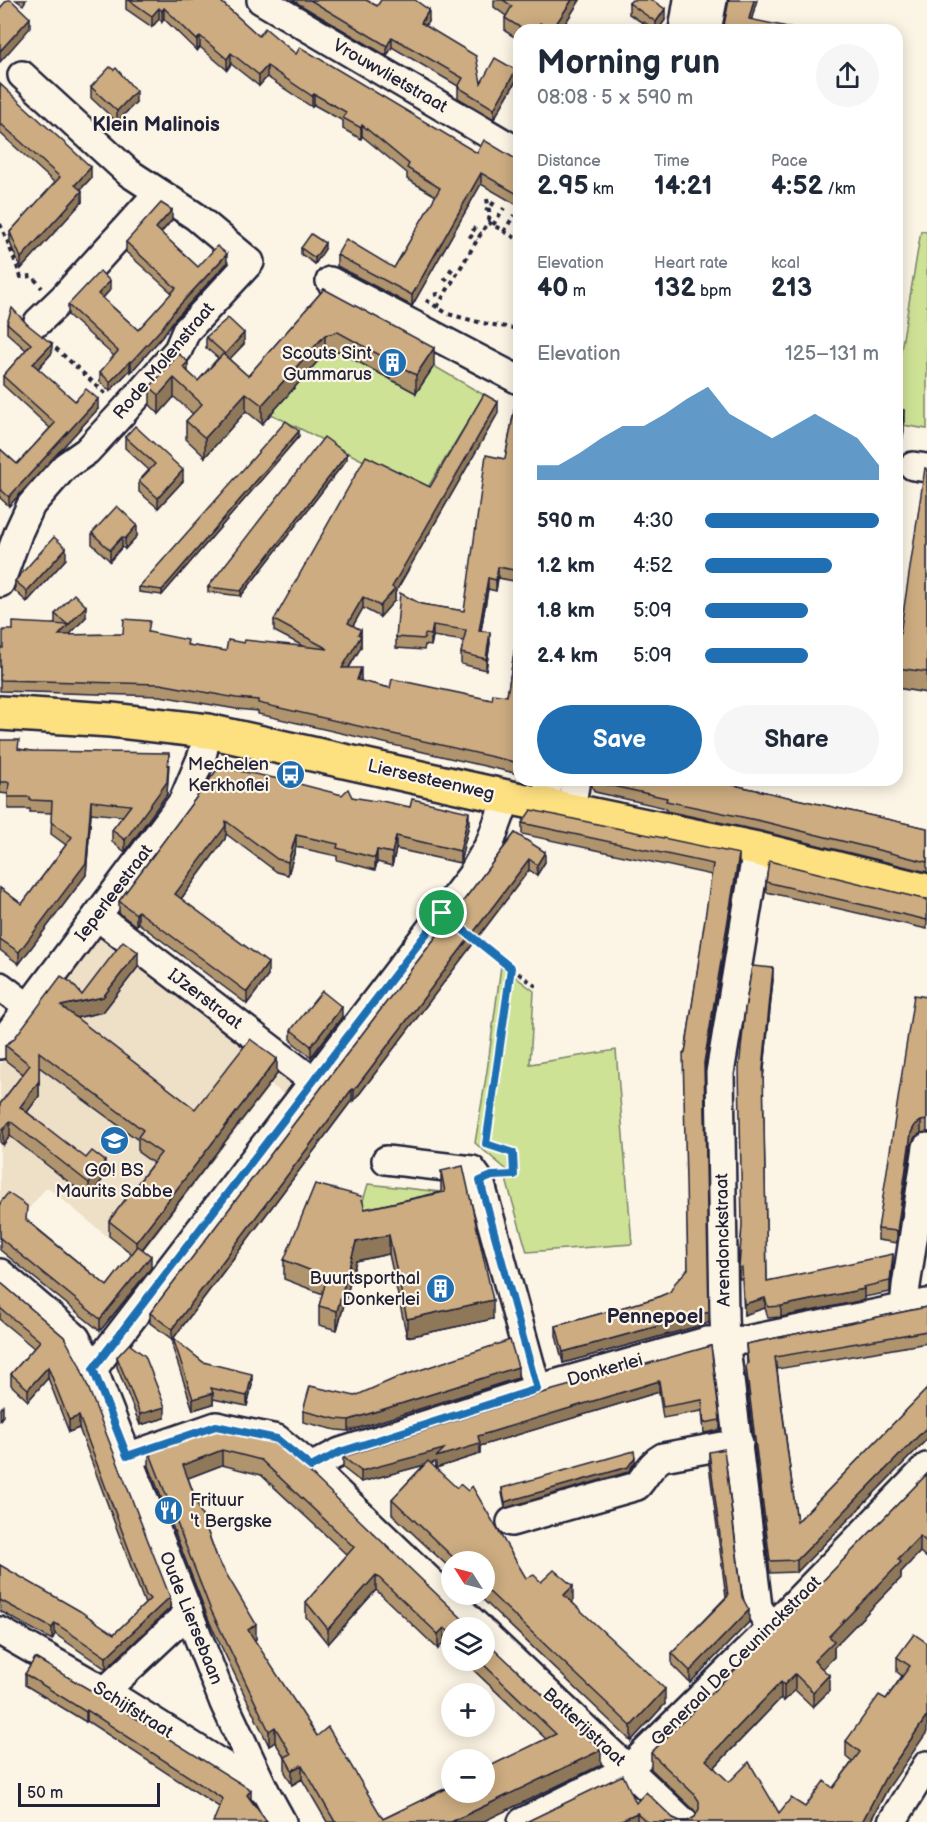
<!DOCTYPE html>
<meta charset="utf-8">
<style>
:root{--surface:#fff;--page:#f6f6f7;--text:#1f2937;--muted:#747a83;--accent:#1f6fb2}
body{margin:0;font-family:"Balsamiq Sans",sans-serif;background:var(--page);color:var(--text);height:100vh;display:flex;flex-direction:column;font-size:22px;white-space:nowrap}
*{box-sizing:border-box;margin:0}
p{font-size:20px;color:var(--muted)}
.icon{flex:none;width:33px;height:33px;fill:none;stroke:currentColor;stroke-width:2;stroke-linecap:round;stroke-linejoin:round}
.map{position:relative;flex:1;overflow:hidden}
.drawer{position:absolute;left:513px;top:24px;width:390px;height:762px;display:flex;flex-direction:column;background:var(--surface);border-radius:18px;box-shadow:0 3px 15px #0003}
.drawer>*{flex:none}
.needle{width:39px;rotate:306deg}
.tools{position:absolute;left:441px;top:1551px;display:grid;gap:12px}
.tools a{display:grid;place-items:center;width:54px;height:54px;border-radius:50%;background:var(--surface);box-shadow:0 3px 15px #0003;font-size:30px}
.scale{position:absolute;left:18px;bottom:15px;width:142px;box-sizing:border-box;padding-left:6px;border:3px solid #22223b;border-top:0;font-size:16px;line-height:21px;white-space:nowrap;color:#22223b;-webkit-text-stroke:4px #fcf5e5;paint-order:stroke}
.pin{position:absolute;display:grid;place-items:center;width:51px;height:51px;color:#fff;margin:-26px;border:3px solid #fff;border-radius:50%;box-shadow:0 2px 6px #0007}
.round{display:grid;place-items:center;flex:none;width:63px;height:63px;border-radius:32px;background:var(--page)}
.summary{display:flex;align-items:center;justify-content:space-between;height:102px;padding:0 24px}
h1{font-size:33px;font-weight:600;line-height:45px}
.figures{display:grid;grid-template-columns:repeat(3,1fr);gap:9px;height:102px;padding:6px 24px}
.figures div{display:grid;align-content:center}
.figures b{font-size:26px;font-weight:600}
.figures small{font-size:16px;font-weight:400}
.figures p{font-size:16px}
.chart{height:168px;padding:12px 24px}
.chart p{display:flex;justify-content:space-between}
.chart svg{width:100%;height:108px;margin-top:6px;fill:var(--accent);opacity:.7}
.action{display:flex;gap:12px;margin-top:auto;padding:12px 24px}
.action a{flex:1;height:69px;border-radius:36px;background:var(--accent);color:#fff;font-size:24px;font-weight:600;line-height:69px;text-align:center}
.action a+a{background:var(--page);color:var(--text)}
ul{padding:0 24px;list-style:none;font-size:20px}
li{display:grid;grid-template-columns:96px 72px 1fr;align-items:center;height:45px}
li i{height:15px;border-radius:8px;background:var(--accent)}
.map>svg:first-child{display:block}
.built{fill:#eedfc7}
.green{fill:#cee296;stroke:#788268;stroke-width:1.5}
.lines{fill:none;stroke-linecap:round;stroke-linejoin:round}
.minor-casing{stroke:#22223b;stroke-width:32}
.major-casing{stroke:#22223b;stroke-width:38}
.path{stroke:#22223b;stroke-width:4;stroke-dasharray:4.5 4.5;stroke-linecap:butt}
.minor{stroke:#fcf5e5;stroke-width:27}
.major{stroke:#fde080;stroke-width:33}
.wall{fill:#af946e;stroke:#22223b;stroke-width:1.5}
.shaded-wall{fill:#8f785a;stroke:#22223b;stroke-width:1.5}
.building{fill:#ccac80;stroke:#22223b;stroke-width:1.5}
.route-casing{stroke:#fff;stroke-width:12}
.route{stroke:#1f6fb2;stroke-width:8}
.labels{text-anchor:middle;dominant-baseline:central;stroke-width:4.5;stroke-linejoin:round;paint-order:stroke}
.street-label{font-size:18px;fill:#22223b;stroke:#fcf5e5}
.poi-label{font-size:18px;fill:#22223b;stroke:#fcf5e5;text-anchor:end}
.neighbourhood-label{font-size:20px;font-weight:bold;fill:#22223b;stroke:#fcf5e5}
</style>
<div class="map">
<svg width="927" height="1822" viewBox="0 0 927 1822">
<rect width="100%" height="100%" fill="#fcf5e5"/>
<filter id="ink" filterUnits="userSpaceOnUse"><feTurbulence type="fractalNoise" baseFrequency=".0167" numOctaves="2"/><feDisplacementMap in="SourceGraphic" scale="12" xChannelSelector="R" yChannelSelector="G"/><feConvolveMatrix kernelMatrix="1 2 1 2 8 2 1 2 1" color-interpolation-filters="sRGB"/></filter>
<g filter="url(#ink)">
<polygon class="built" points="100,934 292,1084 284,1094 271,1085 138,1258 108,1237 47,1187 0,1243 0,1064"/>
<g class="green">
<polygon points="921,231 927,232 927,429 897,424 897,374"/>
<polygon points="338,351 416,393 434,366 484,395 425,492 271,414 325,353"/>
<polygon points="501,966 534,991 530,1064 616,1050 632,1244 527,1252 507,1183 507,1170 475,1143 487,1071"/>
<polygon points="368,1184 441,1192 445,1210 360,1211"/>
</g>
<g class="lines">
<defs>
<g id="minor">
<polyline points="261,0 519,152"/>
<polyline points="683,30 688,0"/>
<polyline points="707,30 713,0"/>
<polyline points="330,281 519,380"/>
<polyline points="38,322 64,297 158,193"/>
<polyline points="913,466 927,468"/>
<polyline points="0,583 19,531 31,505 64,467 87,451 124,411 178,350 186,331 250,262 195,216 129,173 22,75"/>
<polyline points="544,804 549,780"/>
<polyline points="571,809 576,780"/>
<polyline points="757,849 720,1073 724,1316 725,1340 758,1607 771,1628"/>
<polyline points="97,916 313,1081"/>
<polyline points="0,986 29,1008"/>
<polyline points="0,1045 183,801 202,756 208,731"/>
<polyline points="386,1160 472,1170 480,1181 537,1389"/>
<polyline points="0,1273 76,1338 93,1369 224,1703 265,1791 282,1822"/>
<polyline points="904,1307 906,1286 927,1147"/>
<polyline points="93,1369 471,876 490,843 507,797"/>
<polyline points="127,1457 216,1426 277,1439 311,1467 479,1628"/>
<polyline points="311,1467 340,1452 537,1389 707,1341 747,1340 927,1303"/>
<path d="M511 1522 637 1486C647 1475 650 1464 663 1457L739 1443"/>
<polyline points="0,1631 105,1691 265,1791"/>
<polyline points="484,1633 684,1822"/>
<polyline points="105,1691 189,1612"/>
<polyline points="522,1822 628,1769 771,1628 927,1467"/>
<polyline points="892,1822 927,1765"/>
</g>
<polyline id="major" points="0,713 111,720 208,731 507,797 757,849 927,891"/>
</defs>
<use href="#minor" class="minor-casing"/>
<use href="#major" class="major-casing"/>
<g class="path">
<polyline points="487,199 490,216 488,222"/>
<polyline points="485,209 489,210 494,202"/>
<polyline points="0,224 7,240"/>
<polyline points="493,225 504,208"/>
<polyline points="472,228 481,234"/>
<polyline points="504,232 514,215"/>
<polyline points="13,234 7,240 21,277 32,276 42,288"/>
<polyline points="469,235 477,240"/>
<polyline points="449,269 456,274"/>
<polyline points="444,278 451,283"/>
<polyline points="434,295 438,294 443,297"/>
<polyline points="426,300 448,314 482,323 519,329"/>
<polyline points="437,307 488,222 519,240"/>
<polyline points="49,342 108,396"/>
<polyline points="474,938 511,968 486,1144 513,1153 514,1175 500,1175"/>
<polyline points="511,968 536,986"/>
</g>
<use href="#minor" class="minor"/>
<use href="#major" class="major"/>
</g>
<g class="wall">
<polygon points="16,0 26,0 23,5"/>
<polygon points="126,0 219,0 259,36 296,54 477,153 519,161 519,206 481,184 412,306 337,266 337,255 394,268 436,196 407,179 407,173 362,136 361,139 343,129 343,121 314,105 312,107 267,77 259,86 231,64 227,70 200,47 197,51 164,19 162,22 159,19 152,27 126,9"/>
<polygon points="292,0 366,0 377,6 429,20 425,26 481,83 516,81 494,119 458,98 458,86 392,47 387,56"/>
<polygon points="494,0 580,0 561,30 519,30 519,40 505,31 505,18 506,16 494,7"/>
<polygon points="629,3 665,20 658,30 639,30 643,23 629,14"/>
<polygon points="0,84 91,178 81,189 82,202 21,269 10,243 10,232 55,183 0,133"/>
<polygon points="91,87 136,102 117,122 91,98"/>
<polygon points="172,220 161,233 198,267 227,263 174,320 162,337 131,372 130,370 110,391 100,382 100,372 114,356 68,315 68,305 110,290 103,298 138,330 172,293 126,252 126,242"/>
<polygon points="301,248 325,249 315,264 301,254"/>
<polygon points="324,289 434,366 416,393 338,351 325,353 262,424 246,411 205,457 186,439 186,421 193,414 174,397 159,414 150,405 150,387 188,372 198,381 218,358 206,348 206,337 244,344 229,359 248,376"/>
<polygon points="7,323 52,353 38,369 75,401 98,409 9,506 0,498 0,449 17,464 50,428 3,385 3,376 26,350 7,333"/>
<polygon points="519,385 519,582 498,578 496,591 488,589 481,631 490,643 486,670 461,664 461,653 464,641 433,636 431,646 425,645 424,650 396,648 396,637 421,604 464,611 505,459"/>
<polygon points="498,413 395,593 395,600 380,617 363,608 353,626 361,630 361,647 349,668 361,679 360,681 390,688 492,700 507,696 519,622 519,774 258,714 258,711 236,709 160,696 0,691 0,648 3,648 13,630 55,624 55,614 86,617 69,635 123,634 149,632 188,645 226,651 244,643 303,646 274,631 274,620 430,487"/>
<polygon points="299,436 162,595 139,592 139,587"/>
<polygon points="125,437 183,481 158,508 139,492 139,481 149,470 125,448"/>
<polygon points="347,459 241,596 208,592 208,587"/>
<polygon points="927,469 927,693 897,688 897,654"/>
<polygon points="92,533 137,536 125,549 122,547 110,561 92,544"/>
<polygon points="66,559 27,602 15,591 15,581"/>
<polygon points="0,740 18,749 32,751 169,765 167,794 125,852 112,842 112,830 123,816 91,813 86,875 19,964 0,950 0,888 22,904 66,845 51,834 52,813 30,812 30,809 8,809 8,794 0,793"/>
<polygon points="219,767 469,824 460,863 396,849 392,866 377,862 375,870 337,860 337,856 296,847 288,875 277,872 226,834 225,839 181,899 268,976 247,1004 138,923 136,926 119,913 119,901"/>
<polygon points="592,780 711,780 927,828 927,872 761,831 666,811 666,808 595,792 592,787"/>
<polygon points="522,823 739,864 704,1072 709,1323 563,1363 556,1336 556,1326 656,1298 670,1292 688,1269 685,1053 712,875 522,834"/>
<polygon points="515,833 545,862 537,875 529,870 354,1101 352,1100 173,1339 203,1362 252,1385 247,1406 213,1399 213,1404 193,1410 173,1349 173,1340 150,1323 150,1313"/>
<polygon points="766,882 927,899 927,929 766,892"/>
<polygon points="138,967 103,1012 76,1018 195,1109 277,1074 142,1250 151,1268 100,1331 0,1250 0,1203 27,1220 107,1286 132,1254 109,1236 109,1221 153,1163 138,1152 138,1140 39,1067 39,1096 27,1112 105,1176 89,1198 10,1136 3,1145 0,1142 0,1104 23,1074 5,1060 5,1045 82,995"/>
<polygon points="773,979 763,1078 767,1281 893,1265 890,1292 864,1297 864,1300 781,1317 768,1318 765,1308 744,1315 742,1279 739,1279 739,1268 742,1228"/>
<polygon points="927,997 927,1132 921,1133 915,1137 911,1145 897,1243 878,1240 878,1229"/>
<polygon points="342,1017 311,1057 291,1041 291,1030"/>
<polygon points="441,1171 493,1319 407,1337 389,1254 356,1261 337,1330 319,1325 319,1306 323,1294 284,1279 284,1260 365,1209 441,1192"/>
<polygon points="0,1282 64,1337 170,1608 106,1669 55,1634 52,1640 0,1611 0,1565 114,1634 145,1604 79,1428 69,1432 48,1378 28,1401 11,1385 11,1374 34,1348 0,1320"/>
<polygon points="927,1307 927,1343 777,1369 797,1522 927,1389 927,1439 797,1572 770,1573 746,1378 746,1366 747,1364 746,1344"/>
<polygon points="711,1346 720,1420 720,1430 704,1433 702,1411 663,1418 659,1392 480,1446 480,1454 436,1468 436,1462 430,1463 526,1578 541,1582 573,1601 572,1602 665,1704 631,1741 477,1594 484,1594 484,1562 452,1562 452,1570 392,1514 392,1499 424,1465 361,1482 343,1468 343,1457"/>
<polygon points="117,1357 165,1418 140,1425 117,1367"/>
<polygon points="518,1378 349,1431 336,1430 303,1422 303,1411 355,1396"/>
<polygon points="270,1439 452,1628 452,1649 444,1642 438,1649 376,1590 328,1644 306,1617 306,1602 347,1555 261,1475 222,1465 188,1478 218,1560 256,1639 254,1640 317,1736 383,1819 546,1739 463,1660 484,1660 601,1765 482,1822 327,1822 302,1779 292,1785 285,1772 285,1758 275,1742 269,1746 210,1623 149,1466 149,1451"/>
<polygon points="709,1452 749,1622 690,1683 672,1665 672,1653 726,1597 709,1465"/>
<polygon points="635,1462 628,1472 505,1508 502,1493 502,1488"/>
<polygon points="927,1474 927,1558 920,1552 901,1572 901,1578 834,1647 834,1657 822,1669 829,1691 813,1707 795,1690 784,1701 781,1698 714,1768 729,1782 779,1813 805,1807 833,1788 852,1762 846,1757 846,1741 886,1699 902,1676 897,1672 897,1657 927,1643 887,1790 870,1822 526,1822 636,1803 673,1818 680,1821 688,1821 695,1817 697,1814 695,1811 651,1769 651,1753 782,1623"/>
<polygon points="25,1674 251,1801 219,1807 87,1721 86,1722 25,1685"/>
</g>
<g class="shaded-wall">
<polygon points="572,0 580,0 561,30 552,30"/>
<polygon points="754,0 757,0 749,29 749,19"/>
<polygon points="159,8 159,19 152,27 152,16"/>
<polygon points="164,8 164,19 162,22 162,11"/>
<polygon points="665,9 665,20 658,30 656,30 656,22"/>
<polygon points="429,10 429,20 421,33 421,23"/>
<polygon points="30,18 30,28 0,62 0,51"/>
<polygon points="200,36 200,47 197,51 197,40"/>
<polygon points="392,37 392,47 387,56 387,46"/>
<polygon points="231,53 231,64 227,70 227,59"/>
<polygon points="267,66 267,77 259,86 259,75"/>
<polygon points="516,70 516,81 494,119 494,109"/>
<polygon points="136,91 136,102 117,122 117,111"/>
<polygon points="314,94 314,105 312,107 312,96"/>
<polygon points="362,125 362,136 361,139 361,128"/>
<polygon points="91,167 91,178 75,195 75,185"/>
<polygon points="481,173 481,184 412,306 412,295"/>
<polygon points="82,191 82,202 21,269 21,258"/>
<polygon points="172,210 172,220 156,238 156,228"/>
<polygon points="325,243 325,249 315,264 315,258"/>
<polygon points="227,254 227,263 174,320 162,337 131,372 131,362 174,311"/>
<polygon points="110,281 110,290 98,303 98,294"/>
<polygon points="244,333 244,344 225,364 225,354"/>
<polygon points="325,335 325,353 262,424 262,405"/>
<polygon points="52,344 52,353 33,374 33,364"/>
<polygon points="434,348 434,366 416,393 416,375"/>
<polygon points="130,361 130,370 110,391 110,382"/>
<polygon points="188,362 188,380 183,367"/>
<polygon points="174,378 174,397 159,414 159,395"/>
<polygon points="246,393 246,411 205,457 205,438"/>
<polygon points="98,399 98,409 9,506 9,497"/>
<polygon points="498,402 498,413 395,593 395,600 380,617 380,606"/>
<polygon points="904,410 904,431 897,471 897,451"/>
<polygon points="299,431 299,436 162,595 162,590"/>
<polygon points="347,454 347,459 241,596 241,591"/>
<polygon points="183,470 183,481 158,508 158,498"/>
<polygon points="137,525 137,536 125,549 125,539"/>
<polygon points="122,537 122,547 110,561 110,550"/>
<polygon points="66,548 66,559 27,602 27,591"/>
<polygon points="498,567 498,578 496,591 496,580"/>
<polygon points="488,578 488,589 479,642 479,631"/>
<polygon points="363,597 363,608 348,634 348,623"/>
<polygon points="86,606 86,617 59,646 59,635"/>
<polygon points="433,625 433,636 431,646 431,635"/>
<polygon points="361,630 361,647 342,679 342,668 358,634"/>
<polygon points="490,632 490,643 486,670 486,659"/>
<polygon points="361,668 361,679 357,691 357,680"/>
<polygon points="169,753 167,794 125,852 125,840"/>
<polygon points="91,801 91,813 86,875 19,964 19,952"/>
<polygon points="469,812 469,824 460,863 460,851"/>
<polygon points="226,821 226,834 225,839 175,907 175,894"/>
<polygon points="296,835 296,847 288,875 288,862"/>
<polygon points="396,836 396,849 392,866 392,853"/>
<polygon points="377,850 377,862 375,870 375,858"/>
<polygon points="545,852 545,862 537,875 537,865"/>
<polygon points="739,854 739,864 704,1073 704,1063"/>
<polygon points="529,859 529,870 354,1101 354,1090"/>
<polygon points="138,911 138,923 136,926 136,914"/>
<polygon points="138,952 138,967 103,1012 61,1021 61,1006 103,997"/>
<polygon points="268,963 268,976 247,1004 247,992"/>
<polygon points="773,968 773,979 763,1080 763,1069"/>
<polygon points="342,1007 342,1017 311,1057 311,1046"/>
<polygon points="277,1059 277,1074 136,1257 136,1242"/>
<polygon points="39,1081 39,1096 20,1122 20,1107"/>
<polygon points="352,1089 352,1100 172,1340 172,1329"/>
<polygon points="10,1121 10,1136 3,1145 3,1130"/>
<polygon points="921,1121 921,1133 915,1137 911,1145 897,1243 897,1231 911,1133 915,1125"/>
<polygon points="105,1161 105,1176 89,1198 89,1183"/>
<polygon points="389,1235 389,1254 356,1261 337,1330 337,1311 356,1242"/>
<polygon points="893,1254 893,1265 890,1292 890,1281"/>
<polygon points="151,1256 151,1268 100,1331 100,1319"/>
<polygon points="864,1289 864,1300 781,1317 781,1306"/>
<polygon points="765,1298 765,1308 744,1315 744,1304"/>
<polygon points="493,1300 493,1319 407,1337 407,1319"/>
<polygon points="709,1312 709,1323 563,1363 563,1352"/>
<polygon points="48,1367 48,1378 28,1401 28,1389"/>
<polygon points="518,1367 518,1378 349,1431 349,1420"/>
<polygon points="252,1374 252,1385 247,1406 247,1396"/>
<polygon points="659,1381 659,1392 480,1446 480,1454 436,1468 436,1462 361,1482 361,1471"/>
<polygon points="213,1393 213,1404 193,1410 193,1399"/>
<polygon points="3,1406 3,1416 0,1420 0,1409"/>
<polygon points="165,1407 165,1418 140,1425 140,1414"/>
<polygon points="79,1416 79,1428 69,1432 69,1420"/>
<polygon points="927,1427 927,1439 797,1572 797,1560"/>
<polygon points="222,1450 222,1465 183,1480 183,1465"/>
<polygon points="635,1457 635,1462 628,1472 505,1508 505,1502"/>
<polygon points="920,1536 920,1552 901,1572 901,1578 834,1647 834,1657 814,1677 814,1661 829,1636 898,1559"/>
<polygon points="376,1575 376,1590 328,1644 328,1629"/>
<polygon points="573,1586 573,1601 564,1610 564,1595"/>
<polygon points="170,1597 170,1608 106,1669 106,1657"/>
<polygon points="749,1610 749,1622 690,1683 690,1671"/>
<polygon points="55,1623 55,1634 52,1640 52,1628"/>
<polygon points="256,1624 256,1639 248,1644 248,1630"/>
<polygon points="444,1628 444,1642 438,1649 438,1634"/>
<polygon points="795,1674 795,1690 784,1701 784,1685"/>
<polygon points="829,1675 829,1691 813,1707 813,1692"/>
<polygon points="781,1682 781,1698 706,1776 706,1760"/>
<polygon points="665,1689 665,1704 631,1741 631,1726"/>
<polygon points="87,1710 87,1721 86,1722 86,1712"/>
<polygon points="927,1716 927,1732 887,1790 870,1822 862,1822 887,1774"/>
<polygon points="275,1727 275,1742 269,1746 269,1731"/>
<polygon points="601,1750 601,1765 482,1822 451,1822"/>
<polygon points="302,1765 302,1779 292,1785 292,1770"/>
<polygon points="251,1790 251,1801 247,1795"/>
<polygon points="637,1813 637,1822 617,1822"/>
</g>
<g class="building">
<polygon points="7,0 11,0 30,18 0,51 0,8"/>
<polygon points="129,0 219,0 259,36 265,28 296,54 300,47 477,153 484,140 519,161 519,195 481,173 412,295 337,255 346,239 394,268 440,188 407,168 409,164 362,125 361,128 343,118 346,112 314,94 312,96 267,66 259,75 231,53 227,59 200,36 197,40 164,8 162,11 159,8 152,16"/>
<polygon points="310,0 366,0 377,6 381,0 415,0 429,10 421,23 476,56 481,83 495,58 516,70 494,109 458,87 463,78 392,37 387,46"/>
<polygon points="503,0 572,0 552,30 551,30 540,23 536,30 524,30 505,18 512,6"/>
<polygon points="632,0 652,0 665,9 656,22 629,3"/>
<polygon points="729,0 754,0 749,19 803,30 723,30"/>
<polygon points="644,22 655,30 639,30"/>
<polygon points="110,67 114,70 116,68 136,91 117,111 91,87"/>
<polygon points="0,84 91,167 75,185 82,191 21,258 10,232 60,177 0,123"/>
<polygon points="161,203 172,210 156,228 198,267 217,246 227,254 174,311 162,328 131,362 130,361 110,382 100,372 118,351 68,305 100,271 110,281 98,294 138,330 176,288 126,242"/>
<polygon points="311,234 325,243 315,258 301,248"/>
<polygon points="324,289 434,348 416,375 338,332 325,335 262,405 246,393 205,438 186,421 202,404 174,378 159,395 150,387 179,354 188,362 183,367 198,381 223,354 248,376"/>
<polygon points="12,308 27,324 52,344 33,364 75,401 86,389 98,399 9,497 0,489 0,449 17,464 55,423 3,376 31,344 7,323"/>
<polygon points="228,318 244,333 225,354 206,337"/>
<polygon points="519,385 519,571 498,567 496,580 488,578 479,631 490,632 486,659 461,653 466,630 433,625 431,635 425,634 424,639 396,637 400,593 421,604 464,611 486,455 505,459"/>
<polygon points="484,394 498,402 392,587 395,589 380,606 363,597 348,623 361,630 358,634 361,636 342,668 361,668 357,680 390,688 392,679 492,700 493,694 507,696 519,622 519,763 258,703 258,700 236,698 160,684 0,680 0,648 3,648 3,630 13,630 13,622 68,625 55,614 74,594 86,606 59,635 123,634 124,619 150,621 148,632 188,640 187,645 226,651 228,640 244,643 245,640 328,649 274,620 366,456 430,487"/>
<polygon points="897,409 904,410 897,451"/>
<polygon points="286,421 299,431 162,590 139,587"/>
<polygon points="135,426 183,470 158,498 139,481 155,464 125,437"/>
<polygon points="324,437 347,454 241,591 208,587"/>
<polygon points="925,468 927,469 927,672 897,668 897,654"/>
<polygon points="117,506 137,525 125,539 122,537 110,550 92,533"/>
<polygon points="54,537 66,548 27,591 15,581"/>
<polygon points="0,740 19,740 18,749 32,751 169,753 167,782 125,840 112,830 131,805 91,801 86,863 19,952 0,939 0,888 22,904 72,837 51,822 52,801 30,800 30,797 8,797 9,782 0,782"/>
<polygon points="219,767 284,780 342,795 348,789 352,797 375,801 377,800 410,807 412,799 469,812 460,851 396,836 392,853 377,850 375,858 337,848 338,844 296,835 288,862 277,859 226,821 225,827 175,894 268,963 247,992 138,911 136,914 119,901"/>
<polygon points="594,780 711,780 927,828 927,862 761,821 666,801 667,798 595,782"/>
<polygon points="531,810 739,854 704,1063 709,1312 563,1352 556,1326 656,1298 670,1292 675,1283 688,1269 683,1053 685,1053 713,864 522,823"/>
<polygon points="515,833 545,852 537,865 529,859 354,1090 352,1089 172,1329 150,1313"/>
<polygon points="769,861 923,899 927,899 927,920 766,882"/>
<polygon points="123,941 138,952 103,997 61,1006 195,1109 250,1039 277,1059 136,1242 109,1221 161,1153 138,1137 143,1130 39,1052 39,1081 20,1107 86,1158 92,1151 105,1161 89,1183 10,1121 3,1130 0,1127 0,1104 30,1065 5,1045 13,1040 61,976 71,982 82,995"/>
<polygon points="752,966 773,968 763,1069 767,1281 893,1254 890,1281 863,1287 864,1289 781,1306 768,1307 765,1298 744,1304 742,1268 739,1268 742,1225 739,1068 745,1010"/>
<polygon points="322,991 342,1007 311,1046 291,1030"/>
<polygon points="914,995 927,997 927,1120 921,1121 915,1125 911,1133 897,1231 878,1229"/>
<polygon points="463,1166 493,1300 407,1319 389,1235 356,1242 337,1311 319,1306 327,1277 284,1260 315,1184 361,1196 365,1209 445,1192 441,1171"/>
<polygon points="8,1193 27,1206 26,1220 107,1286 138,1246 151,1256 100,1319 0,1238 0,1203"/>
<polygon points="0,1282 64,1337 79,1364 170,1597 106,1657 55,1623 52,1628 0,1600 0,1565 80,1611 114,1634 150,1599 146,1595 79,1416 69,1420 48,1367 28,1389 11,1374 40,1341 0,1308"/>
<polygon points="927,1307 927,1331 775,1357 797,1522 927,1389 927,1427 797,1560 770,1561 746,1366 748,1363 746,1344"/>
<polygon points="173,1338 203,1362 252,1374 247,1396 211,1388 213,1393 193,1399"/>
<polygon points="510,1340 518,1367 349,1420 336,1419 303,1411 310,1386 355,1396 396,1378"/>
<polygon points="129,1344 145,1356 165,1407 140,1414 117,1357"/>
<polygon points="711,1346 720,1420 704,1423 702,1400 663,1407 659,1381 478,1436 480,1444 436,1457 444,1449 361,1471 343,1457 542,1393"/>
<polygon points="217,1428 270,1439 301,1464 472,1628 452,1628 452,1634 444,1628 438,1634 376,1575 328,1629 306,1602 354,1547 261,1460 222,1450 183,1465 218,1560 256,1624 248,1630 317,1736 328,1727 383,1819 452,1786 452,1792 484,1792 484,1769 556,1734 479,1660 484,1660 484,1639 601,1750 451,1822 335,1822 302,1765 292,1770 285,1757 291,1754 275,1727 269,1731 210,1608 149,1451"/>
<polygon points="724,1449 742,1597 749,1610 690,1671 672,1653 728,1596 709,1452"/>
<polygon points="634,1451 635,1457 628,1467 505,1502 502,1488"/>
<polygon points="428,1461 457,1488 460,1484 468,1491 472,1486 526,1578 534,1575 541,1582 554,1570 573,1586 564,1595 665,1689 631,1726 484,1587 484,1562 458,1562 392,1499"/>
<polygon points="927,1474 927,1542 920,1536 898,1559 901,1562 829,1636 834,1641 814,1661 829,1675 813,1692 795,1674 784,1685 781,1682 706,1760 729,1782 749,1762 779,1813 791,1798 805,1807 824,1781 833,1788 860,1752 846,1741 879,1695 886,1699 910,1666 897,1657 914,1634 927,1643 927,1716 887,1774 862,1822 647,1822 637,1813 617,1822 526,1822 623,1775 636,1803 646,1792 673,1818 680,1821 688,1821 695,1817 699,1809 699,1801 695,1795 651,1753 782,1623"/>
<polygon points="35,1658 97,1694 251,1790 247,1795 267,1822 213,1822 223,1799 87,1710 86,1712 25,1674"/>
</g>
</g>
<g class="lines" filter="url(#ink)">
<defs>
<polygon id="route" points="442,913 511,968 486,1144 513,1153 514,1175 492,1176 480,1181 537,1389 340,1452 311,1467 277,1439 216,1426 127,1456 93,1369"/>
</defs>
<use href="#route" class="route-casing"/>
<use href="#route" class="route"/>
</g>
<defs>
<symbol id="building-disc" viewBox="-11 -11 22 22"><circle r="9.5" fill="#1f6fb2" stroke="#fcf5e5"/><path d="M-4-6H4V6H1V3H-1V6H-4ZM-2.5-4.3h1.7v1.8h-1.7ZM.8-4.3h1.7v1.8H.8ZM-2.5-1h1.7V.8h-1.7ZM.8-1h1.7V.8H.8Z" fill="#fff"/></symbol>
<symbol id="bus-disc" viewBox="-11 -11 22 22"><circle r="9.5" fill="#1f6fb2" stroke="#fcf5e5"/><path d="M-5-6H5V4H4V6H2V4H-2V6H-4V4H-5ZM-3.5-4V0h7V-4ZM-3.5 1.2v1.5H-2V1.2ZM2 1.2v1.5H3.5V1.2Z" fill="#fff"/></symbol>
<symbol id="school-disc" viewBox="-11 -11 22 22"><circle r="9.5" fill="#1f6fb2" stroke="#fcf5e5"/><path d="M0-5L7-2L0 1L-7-2ZM-4 1L0 2.5L4 1V4Q0 6-4 4Z" fill="#fff"/></symbol>
<symbol id="restaurant-disc" viewBox="-11 -11 22 22"><circle r="9.5" fill="#1f6fb2" stroke="#fcf5e5"/><path d="M-5-6h1v4h1v-4h1v4h1v-4h1v5L-1.5 .5V6h-2V.5L-5-1ZM5-6V6H3V1.5H1.5Q1.5-4 5-6Z" fill="#fff"/></symbol>
</defs>
<g fill-rule="evenodd">
<use href="#building-disc" x="376" y="346" width="33" height="33"/>
<use href="#bus-disc" x="274" y="758" width="33" height="33"/>
<use href="#school-disc" x="98" y="1124" width="33" height="33"/>
<use href="#building-disc" x="424" y="1272" width="33" height="33"/>
<use href="#restaurant-disc" x="152" y="1494" width="33" height="33"/>
</g>
<g class="labels">
<g class="street-label">
<text transform="translate(390 76) rotate(30)">Vrouwvlietstraat</text>
<text transform="translate(164 361) rotate(-50)">Rode Molenstraat</text>
<text transform="translate(431 780) rotate(13)">Liersesteenweg</text>
<text transform="translate(114 893) rotate(-53)">Ieperleestraat</text>
<text transform="translate(205 999) rotate(37)">IJzerstraat</text>
<text transform="translate(723 1240) rotate(-91)">Arendonckstraat</text>
<text transform="translate(605 1370) rotate(-16)">Donkerlei</text>
<text transform="translate(191 1618) rotate(68)">Oude Liersebaan</text>
<text transform="translate(736 1661) rotate(-45)">Generaal De Ceuninckstraat</text>
<text transform="translate(133 1710) rotate(32)">Schijfstraat</text>
<text transform="translate(584 1727) rotate(43)">Batterijstraat</text>
</g>
<g class="poi-label">
<text x="372" y="353">Scouts Sint<tspan x="372" dy="21">Gummarus</tspan></text>
<text x="269" y="764">Mechelen<tspan x="269" dy="21">Kerkhoflei</tspan></text>
<text x="114" y="1170" text-anchor="middle">GO! BS<tspan x="114" dy="21">Maurits Sabbe</tspan></text>
<text x="420" y="1278">Buurtsporthal<tspan x="420" dy="21">Donkerlei</tspan></text>
<text x="190" y="1500" text-anchor="start">Frituur<tspan x="190" dy="21">'t Bergske</tspan></text>
</g>
<g class="neighbourhood-label">
<text x="156" y="125">Klein Malinois</text>
<text x="655" y="1317">Pennepoel</text>
</g>
</g>
</svg>
<div class="tools">
<a><svg class="needle" viewBox="-14 -14 28 28"><path d="M0-13l5 13h-10z" fill="#e53935"/><path d="M0 13l5-13h-10z" fill="#747a83"/></svg></a>
<a><svg class="icon" aria-label="layers" viewBox="0 0 24 24"><path d="M12 4l9 5-9 5-9-5zM3 14l9 5 9-5"/></svg></a>
<a>+</a>
<a>−</a>
</div>
<div class="scale">50 m</div>
<div class="pin" style="left:442px;top:913px;background:#1e9e55"><svg class="icon" aria-label="arrive" viewBox="0 0 24 24"><path d="M6 21V4h12l-3 4 3 4H6"/></svg></div>
<section class="drawer">
<div class="summary"><div><h1>Morning run</h1><p>08:08 · 5 × 590 m</p></div><a class="round"><svg class="icon" aria-label="share" viewBox="0 0 24 24"><path d="M12 15V3M7 8l5-5 5 5M5 13v7h14v-7"/></svg></a></div>
<div class="figures">
<div><p>Distance</p><b>2.95<small> km</small></b></div>
<div><p>Time</p><b>14:21</b></div>
<div><p>Pace</p><b>4:52<small> /km</small></b></div>
</div>
<div class="figures">
<div><p>Elevation</p><b>40<small> m</small></b></div>
<div><p>Heart rate</p><b>132<small> bpm</small></b></div>
<div><p>kcal</p><b>213</b></div>
</div>
<div class="chart"><p><span>Elevation</span>125–131 m</p>
<svg viewBox="0 0 160 44" preserveAspectRatio="none"><path d="M0 44V38L10 38L20 33L30 27L40 22L50 22L60 17L70 11L80 6L90 17L100 22L110 27L120 22L130 17L140 22L150 27L160 38V44z"/></svg>
</div>
<ul>
<li><b>590 m</b>4:30<i style="width:100%"></i></li>
<li><b>1.2 km</b>4:52<i style="width:73%"></i></li>
<li><b>1.8 km</b>5:09<i style="width:59%"></i></li>
<li><b>2.4 km</b>5:09<i style="width:59%"></i></li>
</ul>
<div class="action"><a>Save</a><a>Share</a></div>
</section>
</div>
